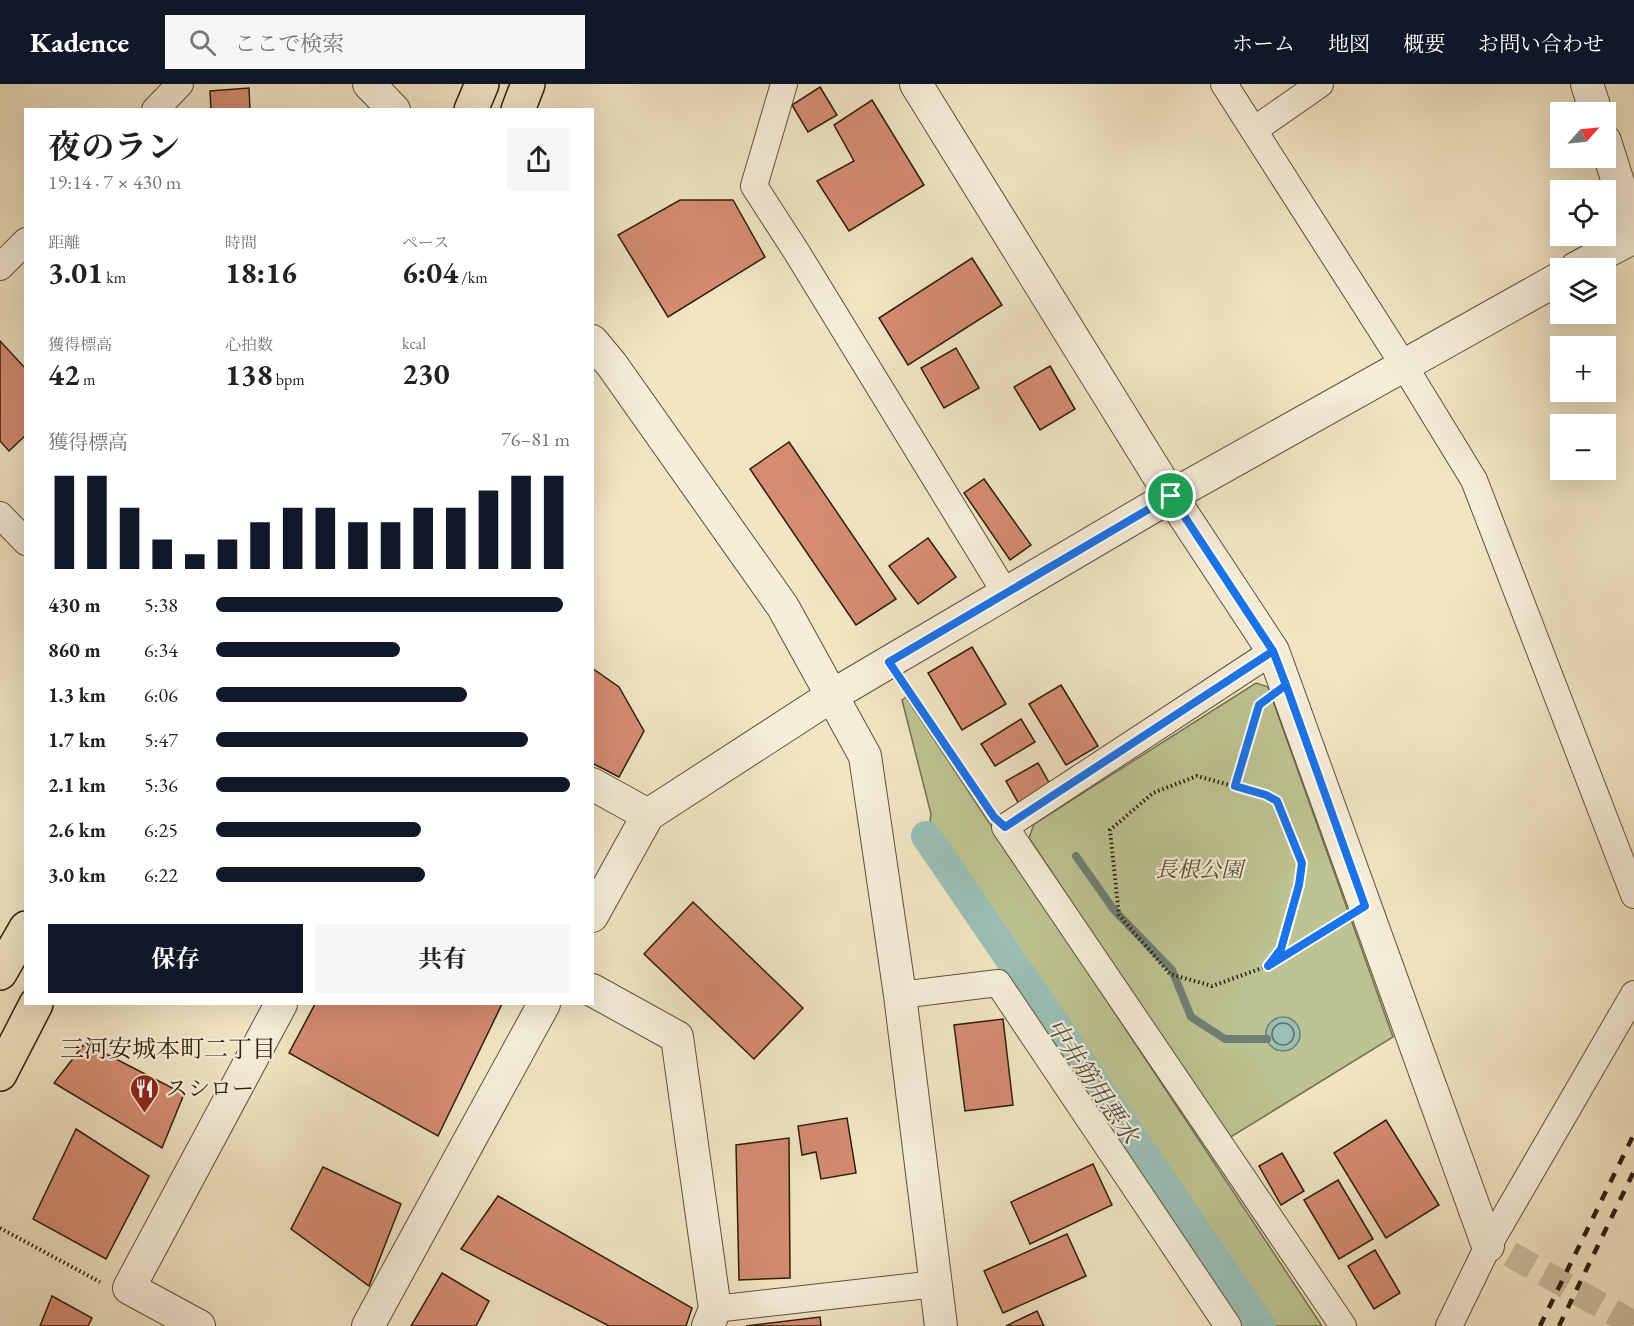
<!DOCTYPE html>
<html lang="ja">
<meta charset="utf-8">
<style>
:root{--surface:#fff;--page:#f6f6f6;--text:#222;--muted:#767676;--accent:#111827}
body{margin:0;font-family:"EB Garamond","Noto Serif JP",serif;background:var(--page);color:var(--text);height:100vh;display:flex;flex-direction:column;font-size:22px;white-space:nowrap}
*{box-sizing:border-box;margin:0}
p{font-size:20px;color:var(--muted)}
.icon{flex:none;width:33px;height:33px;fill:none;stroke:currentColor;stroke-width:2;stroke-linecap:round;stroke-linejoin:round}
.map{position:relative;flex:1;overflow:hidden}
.drawer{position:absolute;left:24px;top:24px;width:570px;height:897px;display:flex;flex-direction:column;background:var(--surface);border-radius:0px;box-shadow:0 6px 24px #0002}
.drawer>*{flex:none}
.needle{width:39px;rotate:63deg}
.fabs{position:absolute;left:1550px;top:18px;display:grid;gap:12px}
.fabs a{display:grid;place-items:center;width:66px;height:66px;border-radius:0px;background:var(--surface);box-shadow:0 6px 24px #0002;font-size:30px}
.pin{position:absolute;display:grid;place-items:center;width:51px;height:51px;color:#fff;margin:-26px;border:3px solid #fff;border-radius:50%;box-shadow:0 2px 6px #0007}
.round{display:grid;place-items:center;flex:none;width:63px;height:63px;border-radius:0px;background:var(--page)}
.overview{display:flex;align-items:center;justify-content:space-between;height:102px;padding:0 24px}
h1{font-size:33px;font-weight:700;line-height:45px}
.metrics{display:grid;grid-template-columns:repeat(3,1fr);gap:9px;height:102px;padding:6px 24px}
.metrics div{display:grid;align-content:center}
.metrics b{font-size:30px;font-weight:700}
.metrics small{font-size:16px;font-weight:400}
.metrics p{font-size:16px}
.chart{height:168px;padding:12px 24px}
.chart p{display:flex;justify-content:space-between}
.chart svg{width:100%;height:108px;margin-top:6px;stroke:var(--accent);stroke-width:6}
.action{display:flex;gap:12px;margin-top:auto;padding:12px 24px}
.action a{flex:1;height:69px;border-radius:0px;background:var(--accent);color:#fff;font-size:24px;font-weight:700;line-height:69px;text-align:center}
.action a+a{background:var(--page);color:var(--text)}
ul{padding:0 24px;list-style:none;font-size:20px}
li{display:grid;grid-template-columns:96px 72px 1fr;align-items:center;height:45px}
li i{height:15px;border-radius:8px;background:var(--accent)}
header{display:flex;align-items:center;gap:36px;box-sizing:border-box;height:84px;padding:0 30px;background:var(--accent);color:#fff}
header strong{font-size:28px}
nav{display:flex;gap:33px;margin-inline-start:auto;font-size:21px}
.search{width:420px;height:54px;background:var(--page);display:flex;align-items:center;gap:15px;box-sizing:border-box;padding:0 21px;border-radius:0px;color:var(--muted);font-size:22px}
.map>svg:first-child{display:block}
.green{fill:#bdc392;stroke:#75704e;stroke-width:1.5}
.water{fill:#9bbfb6;stroke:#6f7f72;stroke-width:1.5}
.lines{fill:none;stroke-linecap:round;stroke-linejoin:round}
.shore{stroke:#646e60;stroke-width:1.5}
.stream{stroke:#6f7f72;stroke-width:8}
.canal{stroke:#9bbfb6;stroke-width:30}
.building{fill:#d58c72;stroke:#2d1e0b;stroke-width:1.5}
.minor-tunnel{stroke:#cabd9f;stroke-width:26;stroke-dasharray:26 13;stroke-linecap:butt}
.minor-casing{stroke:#5e5039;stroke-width:28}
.tertiary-casing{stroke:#5e5039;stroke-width:34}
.primary-casing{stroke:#2d1e0b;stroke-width:36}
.path{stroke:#2d1e0b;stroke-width:4;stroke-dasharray:1.5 3;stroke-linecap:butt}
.minor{stroke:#f6eed9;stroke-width:26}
.tertiary{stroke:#f6eed9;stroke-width:32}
.primary{stroke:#f1e5c4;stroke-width:33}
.rail{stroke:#2d1e0b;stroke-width:4.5;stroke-dasharray:10 10;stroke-linecap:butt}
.route-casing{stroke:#fff;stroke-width:12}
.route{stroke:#1a73e8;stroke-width:8}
.labels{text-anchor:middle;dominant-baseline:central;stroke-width:4.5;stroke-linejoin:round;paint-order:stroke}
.park-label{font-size:22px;font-style:italic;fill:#585034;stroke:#f6eed9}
.poi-label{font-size:22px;fill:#2d1e0b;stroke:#f6eed9;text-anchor:start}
.neighbourhood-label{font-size:24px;fill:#2d1e0b;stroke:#f6eed9}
.water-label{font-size:24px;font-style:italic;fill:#4e4e3e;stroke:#f6eed9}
</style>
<header>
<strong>Kadence</strong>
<div class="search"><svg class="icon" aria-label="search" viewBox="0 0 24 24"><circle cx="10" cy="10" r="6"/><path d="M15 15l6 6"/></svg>ここで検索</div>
<nav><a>ホーム</a><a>地図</a><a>概要</a><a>お問い合わせ</a></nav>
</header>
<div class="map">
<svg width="1634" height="1242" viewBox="0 0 1634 1242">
<rect width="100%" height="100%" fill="#f1e5c4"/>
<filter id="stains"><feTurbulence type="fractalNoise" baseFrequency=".00333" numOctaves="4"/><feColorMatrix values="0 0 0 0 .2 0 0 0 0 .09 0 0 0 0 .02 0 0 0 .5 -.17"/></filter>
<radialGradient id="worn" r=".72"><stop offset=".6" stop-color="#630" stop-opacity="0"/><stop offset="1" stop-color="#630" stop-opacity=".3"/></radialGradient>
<g class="green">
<polygon points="1256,599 1268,603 1393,953 1229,1054 1029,754 1034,740"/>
<polygon points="906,613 1322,1242 1272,1242 930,737 931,730 902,616"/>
</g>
<circle class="water" cx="1283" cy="950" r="17"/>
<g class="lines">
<circle class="shore" cx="1283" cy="950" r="11"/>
<polyline class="stream" points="1076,772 1114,826 1172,886 1191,933 1225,955 1267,955"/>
<polyline class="canal" points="926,752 1261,1242"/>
</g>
<g class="building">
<polygon points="820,3 837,31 808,48 792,21"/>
<polygon points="249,4 250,26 211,26 210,7"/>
<polygon points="872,16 924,101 849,147 817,97 854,77 834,41"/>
<polygon points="680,116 733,116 765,173 668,233 618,151"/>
<polygon points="972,174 1002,221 908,281 879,234"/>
<polygon points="0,257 26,285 26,351 9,367 0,357"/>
<polygon points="956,264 979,304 944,324 921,284"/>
<polygon points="1050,282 1075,325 1040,346 1014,303"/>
<polygon points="789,358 896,515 856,541 750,385"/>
<polygon points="984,395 1031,461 1010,476 964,409"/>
<polygon points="928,454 956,493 918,520 889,482"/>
<polygon points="972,563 1006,620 962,646 928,589"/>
<polygon points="592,584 619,603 644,647 619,693 592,679"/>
<polygon points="1061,601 1098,662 1066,681 1029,620"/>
<polygon points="1021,635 1035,658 995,682 981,660"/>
<polygon points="1038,679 1051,702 1019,720 1006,697"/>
<polygon points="693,818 803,924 754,975 644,870"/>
<polygon points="315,920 502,920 438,1052 289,969"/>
<polygon points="1003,935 1013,1021 965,1027 954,941"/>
<polygon points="85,959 184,1010 162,1064 54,999"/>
<polygon points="847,1034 856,1089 821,1095 816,1068 802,1071 798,1042"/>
<polygon points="1386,1036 1439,1121 1386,1154 1334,1069"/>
<polygon points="76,1045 149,1092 106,1175 33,1135"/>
<polygon points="789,1054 790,1194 739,1196 736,1061"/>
<polygon points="1282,1069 1304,1107 1281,1121 1259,1082"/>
<polygon points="1093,1080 1112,1121 1030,1160 1011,1118"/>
<polygon points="323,1083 401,1120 369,1202 291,1145"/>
<polygon points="1338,1096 1373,1155 1339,1175 1304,1116"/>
<polygon points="498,1112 692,1224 686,1242 609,1242 461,1165"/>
<polygon points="1067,1150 1086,1192 1003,1229 984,1187"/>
<polygon points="1375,1166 1400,1209 1374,1225 1348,1182"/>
<polygon points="442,1189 489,1217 476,1242 411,1242"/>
<polygon points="52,1212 92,1234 88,1242 40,1242"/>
<polygon points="1037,1227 1044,1242 1006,1242"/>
<polygon points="820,1233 821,1242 746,1242"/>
</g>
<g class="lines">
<polyline class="minor-tunnel" points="1510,1170 1634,1240"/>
<defs>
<g id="minor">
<polyline points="784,0 754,102 796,167 1006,510"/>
<polyline points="1224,0 1403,280 1474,396 1634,811"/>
<polyline points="155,26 180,0"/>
<polyline points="1254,46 1320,0"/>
<polyline points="0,183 26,157"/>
<polyline points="0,431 26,458"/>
<polyline points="1273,567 1005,743 1343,1242"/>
<polyline points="900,911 998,899 1228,1242"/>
<polyline points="715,1225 936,1200"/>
<polyline points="1449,1242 1488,1162 1634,910"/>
</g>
<g id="tertiary">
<polyline points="369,0 394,26"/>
<polyline points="916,0 1171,412 1273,567 1488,1162"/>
<polyline points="1587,0 1596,28"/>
<polyline points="1605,57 1634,149"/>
<polyline points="1576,184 1634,153"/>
<polyline points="592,257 612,281 783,523 865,672 900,911 941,1242"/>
<polyline points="592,700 648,731"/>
<polyline points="592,832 648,731 833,611 889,578 1171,412 1560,194"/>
<polyline points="592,906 677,953 715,1225 708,1242"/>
<polyline points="199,1242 129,1204 281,920"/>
<polyline points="368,1242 544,920"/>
</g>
<g id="primary">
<polyline points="471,26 482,0"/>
<polyline points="518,26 528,0"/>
<polyline points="0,889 26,844"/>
<polyline points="0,990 36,920"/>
</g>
</defs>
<use href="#minor" class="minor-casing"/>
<use href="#tertiary" class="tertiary-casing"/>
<use href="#primary" class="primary-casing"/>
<g class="path">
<polyline points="905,602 989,725"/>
<polyline points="1235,702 1259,621 1261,620"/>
<polyline points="1268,882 1282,865 1299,801 1302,779 1277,717 1266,711 1197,692 1153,709 1110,746 1119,831 1170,890 1212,902 1268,882 1341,837"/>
<polyline points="0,1144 100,1198"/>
</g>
<use href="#minor" class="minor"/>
<use href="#tertiary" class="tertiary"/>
<use href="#primary" class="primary"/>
<g class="rail">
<polyline points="1540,1242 1634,1050"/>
<polyline points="1559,1242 1634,1087"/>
</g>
</g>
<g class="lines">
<defs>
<polyline id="route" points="1171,412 889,578 994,733 1005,743 1273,567 1286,601 1365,822 1268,882 1281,865 1299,801 1302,779 1277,717 1266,711 1235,702 1259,621 1286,601 1273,567 1171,412"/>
</defs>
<use href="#route" class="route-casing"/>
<use href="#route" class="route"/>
</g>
<defs>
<symbol id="restaurant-pin" viewBox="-11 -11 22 30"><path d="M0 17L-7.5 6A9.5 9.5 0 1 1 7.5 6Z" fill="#8f2418" stroke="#f6eed9"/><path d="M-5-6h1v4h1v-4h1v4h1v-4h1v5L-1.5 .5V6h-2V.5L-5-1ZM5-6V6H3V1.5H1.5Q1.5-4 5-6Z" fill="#fff"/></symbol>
</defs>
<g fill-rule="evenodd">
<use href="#restaurant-pin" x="128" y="988" width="33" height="45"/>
</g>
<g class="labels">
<g class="park-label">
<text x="1199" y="785">長根公園</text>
</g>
<g class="poi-label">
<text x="166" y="1004">スシロー</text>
</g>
<g class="neighbourhood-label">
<text x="168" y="964">三河安城本町二丁目</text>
</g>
<g class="water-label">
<text transform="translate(1093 997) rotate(56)">中井筋用悪水</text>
</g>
</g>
<rect width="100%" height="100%" filter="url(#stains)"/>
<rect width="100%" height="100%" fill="url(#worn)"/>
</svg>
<div class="fabs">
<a><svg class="needle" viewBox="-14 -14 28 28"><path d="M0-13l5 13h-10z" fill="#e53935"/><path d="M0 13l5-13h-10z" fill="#767676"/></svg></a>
<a><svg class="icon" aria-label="locate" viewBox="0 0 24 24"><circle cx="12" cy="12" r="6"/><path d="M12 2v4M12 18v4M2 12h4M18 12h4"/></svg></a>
<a><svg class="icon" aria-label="layers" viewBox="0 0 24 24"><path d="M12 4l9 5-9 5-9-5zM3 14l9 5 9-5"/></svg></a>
<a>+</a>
<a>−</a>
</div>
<div class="pin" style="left:1171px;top:412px;background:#1e9e55"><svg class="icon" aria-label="arrive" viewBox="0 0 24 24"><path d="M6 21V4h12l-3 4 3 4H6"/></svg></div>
<section class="drawer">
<div class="overview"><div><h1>夜のラン</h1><p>19:14 · 7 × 430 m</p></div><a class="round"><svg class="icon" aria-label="share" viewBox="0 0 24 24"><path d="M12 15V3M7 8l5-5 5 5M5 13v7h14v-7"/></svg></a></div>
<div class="metrics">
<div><p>距離</p><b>3.01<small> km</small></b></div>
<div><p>時間</p><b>18:16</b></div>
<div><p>ペース</p><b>6:04<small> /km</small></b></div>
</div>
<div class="metrics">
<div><p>獲得標高</p><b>42<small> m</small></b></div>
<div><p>心拍数</p><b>138<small> bpm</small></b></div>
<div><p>kcal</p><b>230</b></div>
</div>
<div class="chart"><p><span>獲得標高</span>76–81 m</p>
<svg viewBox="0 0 160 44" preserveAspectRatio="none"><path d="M5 44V6M15 44V6M25 44V19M35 44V32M45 44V38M55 44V32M65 44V25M75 44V19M85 44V19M95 44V25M105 44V25M115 44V19M125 44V19M135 44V12M145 44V6M155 44V6"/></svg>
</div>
<ul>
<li><b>430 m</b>5:38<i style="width:98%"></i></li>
<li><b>860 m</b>6:34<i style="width:52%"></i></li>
<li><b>1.3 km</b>6:06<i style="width:71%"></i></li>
<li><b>1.7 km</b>5:47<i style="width:88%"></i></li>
<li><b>2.1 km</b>5:36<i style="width:100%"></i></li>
<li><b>2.6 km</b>6:25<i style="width:58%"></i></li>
<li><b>3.0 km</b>6:22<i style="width:59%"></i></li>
</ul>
<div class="action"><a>保存</a><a>共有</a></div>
</section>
</div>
